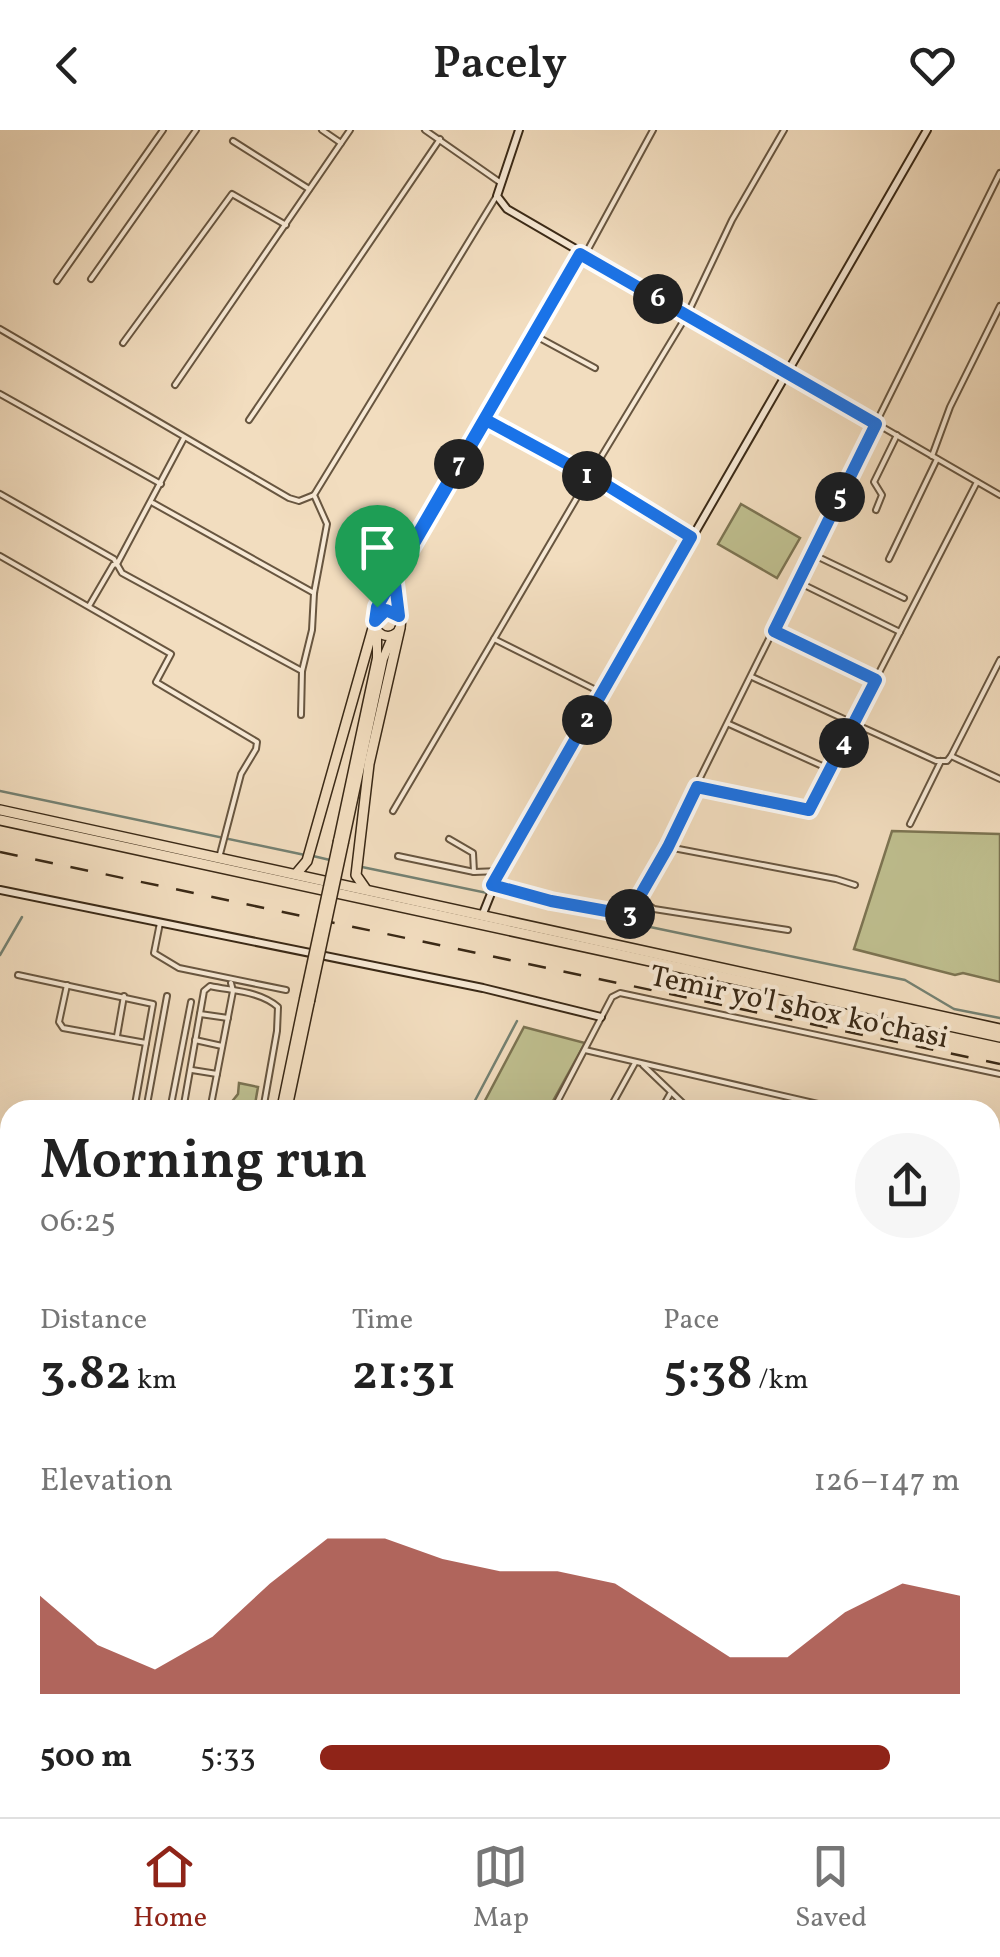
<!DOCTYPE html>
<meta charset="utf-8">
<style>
:root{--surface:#fff;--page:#f6f6f6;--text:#222;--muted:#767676;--line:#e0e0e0;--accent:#8f2418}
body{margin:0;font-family:Vollkorn,serif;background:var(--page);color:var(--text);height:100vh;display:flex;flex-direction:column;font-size:38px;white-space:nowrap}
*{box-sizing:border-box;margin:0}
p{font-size:32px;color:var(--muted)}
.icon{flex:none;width:55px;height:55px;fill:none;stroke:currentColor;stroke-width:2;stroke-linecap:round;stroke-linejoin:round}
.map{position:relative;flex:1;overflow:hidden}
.side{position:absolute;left:0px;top:970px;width:1000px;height:718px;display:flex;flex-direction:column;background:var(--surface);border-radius:30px 30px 0 0;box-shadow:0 10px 40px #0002}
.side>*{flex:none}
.pin{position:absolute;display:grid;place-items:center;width:85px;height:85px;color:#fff;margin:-102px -42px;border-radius:50% 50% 50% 0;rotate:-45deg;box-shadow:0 0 10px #0007}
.pin .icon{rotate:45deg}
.km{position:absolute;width:50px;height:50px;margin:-25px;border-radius:50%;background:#222;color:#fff;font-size:28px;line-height:50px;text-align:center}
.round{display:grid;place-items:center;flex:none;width:105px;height:105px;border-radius:52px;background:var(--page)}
.overview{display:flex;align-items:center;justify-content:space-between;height:170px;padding:0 40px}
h1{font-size:55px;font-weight:600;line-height:75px}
.metrics{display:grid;grid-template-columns:repeat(3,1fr);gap:15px;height:170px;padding:10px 40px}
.metrics div{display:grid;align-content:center}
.metrics b{font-size:50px;font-weight:600}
.metrics small{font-size:28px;font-weight:400}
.metrics p{font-size:28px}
.chart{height:280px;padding:20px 40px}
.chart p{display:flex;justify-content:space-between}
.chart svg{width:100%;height:180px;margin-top:10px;fill:var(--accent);opacity:.7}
ul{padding:0 40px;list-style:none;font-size:32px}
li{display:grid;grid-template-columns:160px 120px 1fr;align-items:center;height:75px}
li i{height:25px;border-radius:12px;background:var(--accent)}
header{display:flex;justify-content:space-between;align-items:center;height:130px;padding:0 40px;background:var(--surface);font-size:45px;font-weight:600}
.tabs{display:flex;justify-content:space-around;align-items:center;height:140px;border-top:2px solid var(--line);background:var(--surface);font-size:28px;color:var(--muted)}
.tabs a{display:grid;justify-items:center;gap:5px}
.tabs .active{color:var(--accent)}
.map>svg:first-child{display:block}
.green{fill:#bfbf8f;stroke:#7c7452;stroke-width:2.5}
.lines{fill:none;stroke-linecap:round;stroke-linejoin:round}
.stream{stroke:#748172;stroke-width:2.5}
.canal{stroke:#9bbcaf;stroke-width:5}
.street-casing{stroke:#685640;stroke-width:8}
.secondary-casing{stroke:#3a2916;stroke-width:10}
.primary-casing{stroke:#3a2916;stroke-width:11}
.highway-casing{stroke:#3a2916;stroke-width:12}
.street{stroke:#f7e9d5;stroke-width:4}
.secondary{stroke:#f7e9d5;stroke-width:6}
.primary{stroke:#f2ddbf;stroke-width:8}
.highway{stroke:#f2ddbf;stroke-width:9}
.rail{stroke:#3a2916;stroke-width:2.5;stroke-dasharray:18 18;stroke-linecap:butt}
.primary-bridge-casing{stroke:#3a2916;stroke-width:11;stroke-linecap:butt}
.primary-bridge{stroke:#f2ddbf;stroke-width:8}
.route-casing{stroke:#fff;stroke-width:20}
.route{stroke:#1a73e8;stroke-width:12}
.labels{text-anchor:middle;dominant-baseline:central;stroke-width:8;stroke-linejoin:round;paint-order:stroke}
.street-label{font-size:30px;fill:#3a2916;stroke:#f7e9d5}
</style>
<header><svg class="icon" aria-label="back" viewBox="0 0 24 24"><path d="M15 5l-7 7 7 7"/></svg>Pacely<svg class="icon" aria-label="heart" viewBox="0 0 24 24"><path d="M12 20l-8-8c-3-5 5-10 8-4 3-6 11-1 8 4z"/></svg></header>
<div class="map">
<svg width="1000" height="1687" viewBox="0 0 1000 1687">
<rect width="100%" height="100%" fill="#f2ddbf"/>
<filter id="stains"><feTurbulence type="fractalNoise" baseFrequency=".002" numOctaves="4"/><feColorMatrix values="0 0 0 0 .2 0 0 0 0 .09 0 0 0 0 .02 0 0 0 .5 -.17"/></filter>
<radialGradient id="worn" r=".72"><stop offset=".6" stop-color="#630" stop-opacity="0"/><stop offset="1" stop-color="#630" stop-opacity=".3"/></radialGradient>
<g class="green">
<polygon points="741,374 800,408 777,448 718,414"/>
<polygon points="892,701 1000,704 1000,852 963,843 955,845 854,819"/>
<polygon points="524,897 585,913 548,980 480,980"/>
<polygon points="239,953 258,957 254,980 243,980 230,974 238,964"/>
</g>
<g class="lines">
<g class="stream">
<polyline points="0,661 305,725"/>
<polyline points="313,726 330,730"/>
<polyline points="362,737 905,850 954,879 1000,888"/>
<polyline points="0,825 22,787"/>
<polyline points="470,980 517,891"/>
</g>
<g class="canal">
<polyline points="990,1468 1000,1450"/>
<polyline points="865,1687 870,1678"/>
</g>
<defs>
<g id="street">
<polyline points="322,0 341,13"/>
<polyline points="425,0 501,53"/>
<polyline points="233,11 309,59"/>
<polyline points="586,123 653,0"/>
<polyline points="91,149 196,0"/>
<polyline points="57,151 163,0"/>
<polyline points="0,199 289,368 299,371 314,365"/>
<polyline points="534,205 595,238"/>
<polyline points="123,213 232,64 286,95"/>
<polyline points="787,242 1000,365"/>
<polyline points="175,255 350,0"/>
<polyline points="0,264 161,354"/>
<polyline points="486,289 580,124"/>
<polyline points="249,290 440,9"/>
<polyline points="932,326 950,277 1000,176"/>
<polyline points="589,345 691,407"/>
<polyline points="0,364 114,429 122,443 302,541"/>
<polyline points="153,373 314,463"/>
<polyline points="876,380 882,365 874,352 897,305"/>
<polyline points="812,424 904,468"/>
<polyline points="0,426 171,524 156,552 257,612 256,619 241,644 219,728"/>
<polyline points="889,429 937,329"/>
<polyline points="394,445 399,486"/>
<polyline points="798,452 900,502"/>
<polyline points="89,476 113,435 117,434 184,308"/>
<polyline points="375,491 377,477 394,445 486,289 589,347 687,185 732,90 784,0"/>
<polyline points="774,501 873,549"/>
<polyline points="494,509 589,347"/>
<polyline points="752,547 936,631 947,631 951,626 1000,649"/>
<polyline points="301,585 302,541 312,500 314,463 327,394 314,365 496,67"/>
<polyline points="729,594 829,639"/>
<polyline points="951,626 1000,530"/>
<polyline points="699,657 809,679 977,352"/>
<polyline points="393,681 494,509 602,563"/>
<polyline points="910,694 941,631"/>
<polyline points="449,709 473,723 474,742"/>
<polyline points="668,717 836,749 855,755"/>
<polyline points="398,726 474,742 500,741"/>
<polyline points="492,755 622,786 634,781 1000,43"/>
<polyline points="640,769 654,779 788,800"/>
<polyline points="160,793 154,823 179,838 286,860"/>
<polyline points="18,845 153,874 134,980"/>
<polyline points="67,855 59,892 63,898 146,913"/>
<polyline points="200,884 228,888"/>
<polyline points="117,906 124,866"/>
<polyline points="195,910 222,916"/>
<polyline points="585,920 844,980"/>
<polyline points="643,935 690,980"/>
<polyline points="192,940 217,944"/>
<polyline points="87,980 91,974 126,980"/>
<polyline points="146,980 167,866"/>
<polyline points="170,980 191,872"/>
<path d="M183 980 204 861 210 856C233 861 260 861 278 877L277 901 263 980"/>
<polyline points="210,980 233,861 231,853"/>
<polyline points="553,980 612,867 620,863 1000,944"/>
<polyline points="609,980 635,933"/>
<polyline points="661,980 670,964"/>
<polyline points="990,1013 1000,1016"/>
<polyline points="990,1121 1000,1103"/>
<polyline points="990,1146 1000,1152"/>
<polyline points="0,1163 10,1169"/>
<polyline points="990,1197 1000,1203"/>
<polyline points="990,1245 1000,1251"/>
<polyline points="990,1293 1000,1298"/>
<polyline points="0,1305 10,1311"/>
<polyline points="990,1334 1000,1316"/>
<polyline points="0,1354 10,1336"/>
<polyline points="0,1421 10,1403"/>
<polyline points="0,1526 10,1508"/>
<polyline points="990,1553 1000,1535"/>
<polyline points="0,1558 10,1539"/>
<polyline points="0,1649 10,1654"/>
<polyline points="990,1652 1000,1635"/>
<polyline points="0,1666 10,1647"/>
<polyline points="51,1678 68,1687"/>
<polyline points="435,1678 451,1687"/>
<polyline points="706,1678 722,1687"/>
<polyline points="811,1678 825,1686"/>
<polyline points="949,1678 966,1687"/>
<polyline points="553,1686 556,1687"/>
<polyline points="52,1687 58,1678"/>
<polyline points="112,1687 117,1678"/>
<polyline points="233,1687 238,1678"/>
<polyline points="290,1687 296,1678"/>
<polyline points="499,1687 505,1678"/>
<polyline points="533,1687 538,1678"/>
<polyline points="574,1687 580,1678"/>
<polyline points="602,1687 607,1678"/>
<polyline points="619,1687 624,1678"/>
<polyline points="645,1687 650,1678"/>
<polyline points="824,1687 829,1678"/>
<polyline points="914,1687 920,1678"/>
<polyline points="970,1687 976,1678"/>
</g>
<g id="secondary">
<polyline points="519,0 497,66 507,79 787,242"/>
<polyline points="0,760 483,858 601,887"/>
<polyline points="482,786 500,741 927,0"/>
<polyline points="298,1678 316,1687"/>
<polyline points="160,1687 165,1678"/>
</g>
<g id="primary">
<circle cx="388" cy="493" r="13"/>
<polyline points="338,711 377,528 377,501"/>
<polyline points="344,712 383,529 393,505"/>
<polyline points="281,980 304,869"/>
<polyline points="287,980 310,871"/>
<polyline points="990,1473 1000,1479"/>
<polyline points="990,1482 1000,1487"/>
</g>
<g id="highway">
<polyline points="0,680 1000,899"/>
<polyline points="0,690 1000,907"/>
<polyline points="296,744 307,731 375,491"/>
<polyline points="365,758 356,745 369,634 400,498"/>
</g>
</defs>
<use href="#street" class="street-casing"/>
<use href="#secondary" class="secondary-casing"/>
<use href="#primary" class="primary-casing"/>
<use href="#highway" class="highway-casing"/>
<use href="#street" class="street"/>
<use href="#secondary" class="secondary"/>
<use href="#primary" class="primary"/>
<use href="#highway" class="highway"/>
<polyline class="rail" points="0,722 1000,934"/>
<defs>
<g id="primary-bridge">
<polyline points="304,869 338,711"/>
<polyline points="310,871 344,712"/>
</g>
</defs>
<use href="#primary-bridge" class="primary-bridge-casing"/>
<use href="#primary-bridge" class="primary-bridge"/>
</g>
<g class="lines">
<defs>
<polyline id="route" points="377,477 486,290 608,356 691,407 492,755 551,771 629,785 668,717 697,657 809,680 876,550 774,501 876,294 580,124 394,445 399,486 386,480 375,491 377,477"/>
</defs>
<use href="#route" class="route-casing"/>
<use href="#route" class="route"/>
</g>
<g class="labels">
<g class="street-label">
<text transform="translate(799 878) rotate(12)">Temir yo'l shox ko'chasi</text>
</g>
</g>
<rect width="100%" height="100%" filter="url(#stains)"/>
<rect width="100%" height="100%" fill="url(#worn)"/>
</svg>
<div class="pin" style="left:377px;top:477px;background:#1e9e55"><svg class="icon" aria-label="arrive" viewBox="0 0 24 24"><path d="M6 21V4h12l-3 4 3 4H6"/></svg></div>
<b class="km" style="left:587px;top:346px">1</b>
<b class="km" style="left:587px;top:590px">2</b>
<b class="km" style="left:630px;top:784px">3</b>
<b class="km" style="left:844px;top:613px">4</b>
<b class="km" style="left:840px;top:367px">5</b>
<b class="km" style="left:658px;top:169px">6</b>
<b class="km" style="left:459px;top:334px">7</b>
<section class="side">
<div class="overview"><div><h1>Morning run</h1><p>06:25</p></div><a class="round"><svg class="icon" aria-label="share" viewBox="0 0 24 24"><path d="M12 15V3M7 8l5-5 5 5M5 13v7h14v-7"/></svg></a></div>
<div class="metrics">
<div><p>Distance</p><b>3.82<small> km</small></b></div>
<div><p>Time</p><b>21:31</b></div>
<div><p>Pace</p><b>5:38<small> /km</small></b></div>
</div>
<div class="chart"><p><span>Elevation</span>126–147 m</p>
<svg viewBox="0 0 160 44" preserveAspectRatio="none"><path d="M0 44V20L10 32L20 38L30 30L40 17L50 6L60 6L70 11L80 14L90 14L100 17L110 26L120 35L130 35L140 24L150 17L160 20V44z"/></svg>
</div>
<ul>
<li><b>500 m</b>5:33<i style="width:89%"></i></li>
</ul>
</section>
</div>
<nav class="tabs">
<a class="active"><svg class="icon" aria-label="home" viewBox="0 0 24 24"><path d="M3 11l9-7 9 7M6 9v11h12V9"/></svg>Home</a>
<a><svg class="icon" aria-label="map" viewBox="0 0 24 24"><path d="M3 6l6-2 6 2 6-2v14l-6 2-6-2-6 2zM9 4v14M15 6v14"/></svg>Map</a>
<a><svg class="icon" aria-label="saved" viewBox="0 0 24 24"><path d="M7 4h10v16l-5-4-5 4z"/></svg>Saved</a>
</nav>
